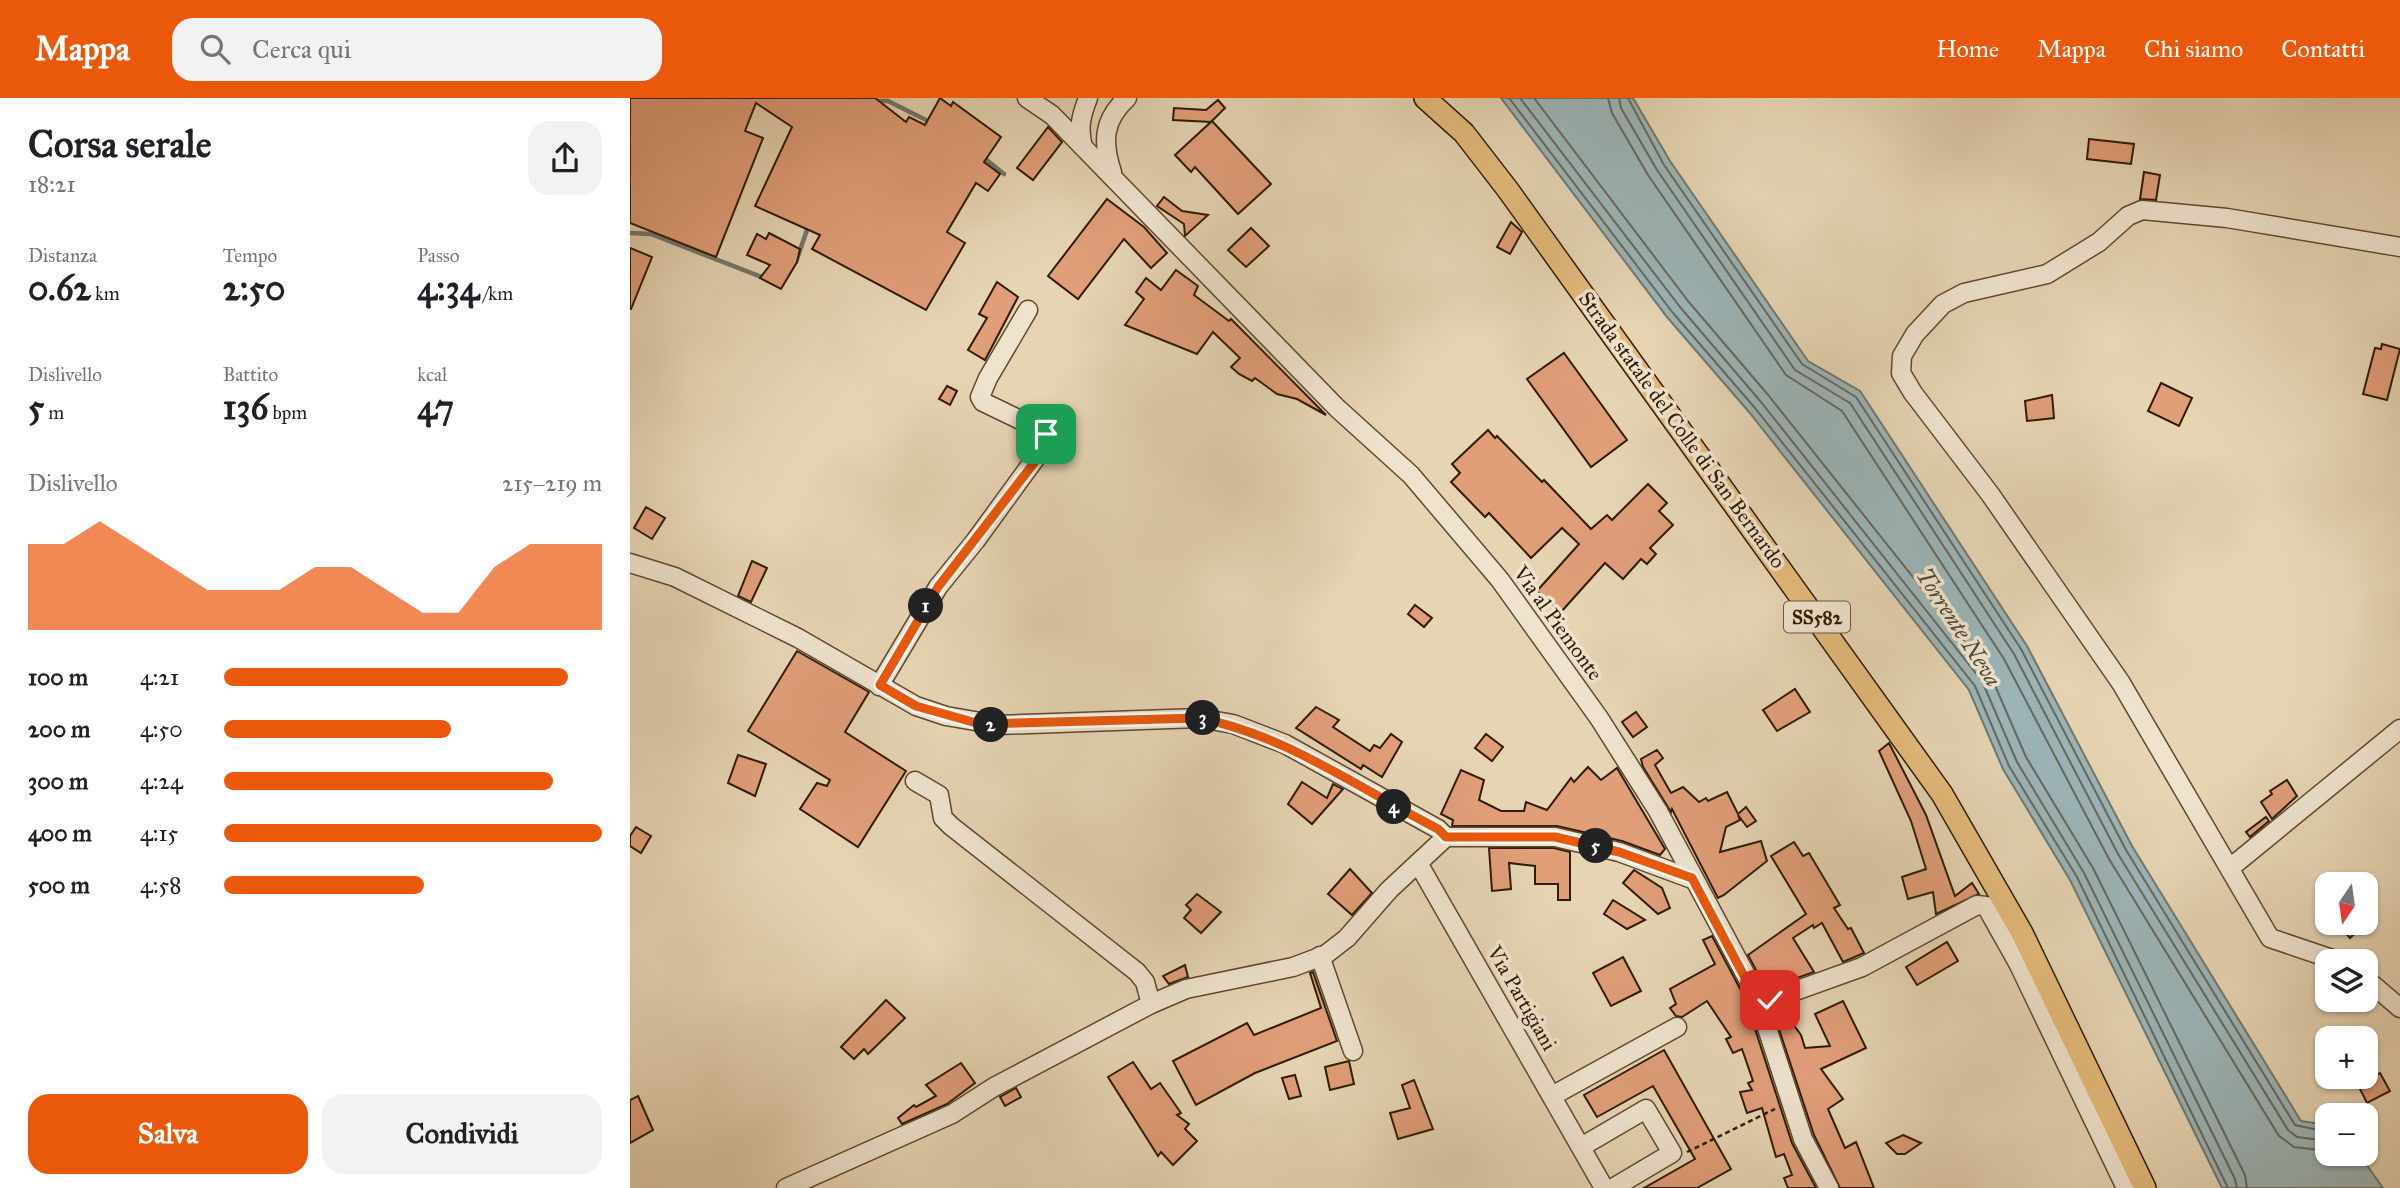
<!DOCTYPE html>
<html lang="it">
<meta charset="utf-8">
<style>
:root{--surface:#fff;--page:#f2f2f2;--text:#202124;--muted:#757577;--accent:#ea580c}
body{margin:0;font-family:"IM FELL Great Primer",serif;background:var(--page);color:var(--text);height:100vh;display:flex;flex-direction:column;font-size:26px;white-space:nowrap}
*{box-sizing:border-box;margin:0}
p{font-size:23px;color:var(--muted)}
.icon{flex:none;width:38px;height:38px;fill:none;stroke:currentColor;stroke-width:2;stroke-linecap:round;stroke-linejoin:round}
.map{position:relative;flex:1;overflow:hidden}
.side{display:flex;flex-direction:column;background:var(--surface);width:630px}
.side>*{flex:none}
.needle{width:46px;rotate:193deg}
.fabs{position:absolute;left:1685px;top:774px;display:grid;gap:14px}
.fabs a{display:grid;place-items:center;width:63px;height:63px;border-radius:14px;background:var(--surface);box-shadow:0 2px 5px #0004;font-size:35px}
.pin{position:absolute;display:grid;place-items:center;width:60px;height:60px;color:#fff;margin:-30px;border-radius:14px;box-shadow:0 4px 10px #0006}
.km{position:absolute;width:35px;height:35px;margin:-18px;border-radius:50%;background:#222;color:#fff;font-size:19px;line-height:35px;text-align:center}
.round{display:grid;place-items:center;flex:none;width:74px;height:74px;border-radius:21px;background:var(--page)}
.headline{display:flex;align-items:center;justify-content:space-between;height:119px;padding:0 28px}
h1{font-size:38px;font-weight:800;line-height:52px}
.stats{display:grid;grid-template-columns:repeat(3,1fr);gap:10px;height:119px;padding:7px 28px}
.stats div{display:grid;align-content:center}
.stats b{font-size:35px;font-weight:800}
.stats small{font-size:19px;font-weight:400}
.stats p{font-size:19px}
.chart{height:196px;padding:14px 28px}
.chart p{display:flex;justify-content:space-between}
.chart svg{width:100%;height:126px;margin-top:7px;fill:var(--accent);opacity:.7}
.action{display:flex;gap:14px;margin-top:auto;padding:14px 28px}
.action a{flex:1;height:80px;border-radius:21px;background:var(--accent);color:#fff;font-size:28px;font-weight:800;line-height:80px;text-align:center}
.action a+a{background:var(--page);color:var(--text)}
ul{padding:0 28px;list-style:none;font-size:23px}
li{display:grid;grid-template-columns:112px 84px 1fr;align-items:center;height:52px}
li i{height:18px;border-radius:9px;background:var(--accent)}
header{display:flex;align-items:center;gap:42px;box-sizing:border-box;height:98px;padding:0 35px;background:var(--accent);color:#fff}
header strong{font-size:33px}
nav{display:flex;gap:38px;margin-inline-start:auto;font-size:24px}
.search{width:490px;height:63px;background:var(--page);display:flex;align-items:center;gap:18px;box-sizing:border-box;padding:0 24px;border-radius:21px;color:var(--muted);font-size:26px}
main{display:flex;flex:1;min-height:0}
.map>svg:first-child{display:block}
.water{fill:#9cb5b8;stroke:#71776f;stroke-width:2}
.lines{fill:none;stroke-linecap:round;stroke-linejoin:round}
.shore{stroke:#66685d;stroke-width:2}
.stream{stroke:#71776f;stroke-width:4.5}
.building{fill:#e09e79;stroke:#311b02;stroke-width:2}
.minor-casing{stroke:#5e492e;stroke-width:21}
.major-casing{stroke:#311b02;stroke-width:24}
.path{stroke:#311b02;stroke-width:2.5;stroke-dasharray:5 3.5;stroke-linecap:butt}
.minor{stroke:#efe3ce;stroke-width:18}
.major{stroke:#e3ba7a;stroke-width:21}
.route-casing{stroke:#fff;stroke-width:14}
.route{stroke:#ea580c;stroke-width:9}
.labels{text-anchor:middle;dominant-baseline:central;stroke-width:7;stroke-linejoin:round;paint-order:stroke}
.shield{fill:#efe3ce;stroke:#6a573f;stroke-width:2}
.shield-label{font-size:19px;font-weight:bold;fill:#311b02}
.street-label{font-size:21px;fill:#311b02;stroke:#efe3ce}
.water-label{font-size:23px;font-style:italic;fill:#514939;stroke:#efe3ce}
</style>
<header>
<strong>Mappa</strong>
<div class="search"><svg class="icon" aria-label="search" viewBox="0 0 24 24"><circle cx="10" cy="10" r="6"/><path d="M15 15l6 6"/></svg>Cerca qui</div>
<nav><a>Home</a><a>Mappa</a><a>Chi siamo</a><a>Contatti</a></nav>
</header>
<main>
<section class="side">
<div class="headline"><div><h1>Corsa serale</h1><p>18:21</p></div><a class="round"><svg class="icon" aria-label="share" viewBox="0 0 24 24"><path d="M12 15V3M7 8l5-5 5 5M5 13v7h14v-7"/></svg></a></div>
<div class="stats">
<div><p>Distanza</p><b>0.62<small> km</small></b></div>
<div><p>Tempo</p><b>2:50</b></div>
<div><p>Passo</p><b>4:34<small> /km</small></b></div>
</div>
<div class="stats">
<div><p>Dislivello</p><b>5<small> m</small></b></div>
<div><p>Battito</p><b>136<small> bpm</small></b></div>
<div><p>kcal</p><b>47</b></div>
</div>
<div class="chart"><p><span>Dislivello</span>215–219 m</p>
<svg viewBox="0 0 160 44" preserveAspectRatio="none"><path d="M0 44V14L10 14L20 6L30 14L40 22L50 30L60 30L70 30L80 22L90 22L100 30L110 38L120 38L130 22L140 14L150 14L160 14V44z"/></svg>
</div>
<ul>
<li><b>100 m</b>4:21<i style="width:91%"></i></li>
<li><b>200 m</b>4:50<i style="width:60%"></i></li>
<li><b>300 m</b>4:24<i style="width:87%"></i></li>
<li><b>400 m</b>4:15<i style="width:100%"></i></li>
<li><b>500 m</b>4:58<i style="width:53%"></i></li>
</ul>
<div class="action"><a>Salva</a><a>Condividi</a></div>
</section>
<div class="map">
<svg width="1770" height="1090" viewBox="0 0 1770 1090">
<rect width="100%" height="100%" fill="#e6d4b3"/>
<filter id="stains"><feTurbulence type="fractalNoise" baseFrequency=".00286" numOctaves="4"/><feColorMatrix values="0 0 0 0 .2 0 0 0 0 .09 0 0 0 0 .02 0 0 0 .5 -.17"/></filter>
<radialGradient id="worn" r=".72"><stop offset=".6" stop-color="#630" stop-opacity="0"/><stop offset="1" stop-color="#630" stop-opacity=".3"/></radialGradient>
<polygon class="water" points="871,0 1003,0 1040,63 1178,263 1230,293 1397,548 1502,748 1671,1023 1697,1027 1698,1055 1728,1055 1753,1090 1592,1090 1440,782 1373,671 1339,592 1119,314 1037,219"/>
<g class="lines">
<g class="shore">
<polyline points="879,0 1043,215 1125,310 1345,588 1379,668 1447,779 1598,1090"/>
<polyline points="890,0 1050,209 1131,304 1352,583 1387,664 1454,775 1605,1081 1607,1090"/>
<polyline points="904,0 1058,203 1139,298 1360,576 1396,659 1463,770 1615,1077 1617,1090"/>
<polyline points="978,0 982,15 1018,77 1156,277 1212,313 1374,561 1479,761 1649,1038 1664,1049 1698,1053"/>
<polyline points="989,0 991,10 1027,72 1165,272 1220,305 1384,556 1488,756 1658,1032 1667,1039 1698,1043"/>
<polyline points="998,0 1034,67 1172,266 1226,299 1391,551 1496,752 1665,1027 1698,1034"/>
</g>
<g class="stream">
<polyline points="246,3 258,3 302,25"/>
<polyline points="353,59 374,76"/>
<polyline points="0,135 21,136 134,180"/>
<polyline points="166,164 179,126"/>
</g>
</g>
<g class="building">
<polygon points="0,0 245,0 276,24 279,19 295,27 310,0 321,8 323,4 371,39 354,64 370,76 358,93 346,85 317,134 335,145 296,212 182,151 190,137 125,108 162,29 126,5 115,33 133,40 86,159 0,125"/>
<polygon points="588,2 595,10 581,24 543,22 544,10 576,12"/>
<polygon points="582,23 641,86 608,116 565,69 561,74 545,57"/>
<polygon points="418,29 432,44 403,82 387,70"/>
<polygon points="1459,41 1504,46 1501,66 1457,61"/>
<polygon points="1514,74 1530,77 1526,102 1510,101"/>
<polygon points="534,99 552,113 578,117 555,138 554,126 527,108"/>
<polygon points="477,101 514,129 537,155 521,170 494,141 448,201 418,178"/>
<polygon points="881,124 892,134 880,156 867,149"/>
<polygon points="621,130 639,148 616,169 598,152"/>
<polygon points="139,135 170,151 167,164 151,191 130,180 140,167 117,157 127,136 136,141"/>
<polygon points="0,150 22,159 1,211 0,211"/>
<polygon points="546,172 568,188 564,197 599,223 601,221 696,317 667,301 647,296 625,280 622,283 609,276 601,269 610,260 583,234 567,256 495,227 514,201 506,194 516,180 531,192"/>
<polygon points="367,184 388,199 355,262 338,252 357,220 349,216"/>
<polygon points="1752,246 1770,251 1757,302 1733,296 1745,250 1751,251"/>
<polygon points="934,255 997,342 961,369 897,281"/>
<polygon points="1531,285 1562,300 1549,328 1518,313"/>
<polygon points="317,288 327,293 320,307 309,301"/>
<polygon points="1422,297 1424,320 1397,323 1395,303"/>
<polygon points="858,332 865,340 867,338 912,384 914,382 961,431 977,417 982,422 1018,386 1037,405 1029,413 1043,427 1020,450 1026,456 1017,466 1011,461 993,481 975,465 931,514 907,493 949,446 932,430 901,460 859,415 855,419 821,384 830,375 822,366"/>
<polygon points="16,409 35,420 22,441 4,430"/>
<polygon points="122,463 137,470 121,504 108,498"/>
<polygon points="785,507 802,520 794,529 778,516"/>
<polygon points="167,553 239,594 215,634 276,673 228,749 170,711 187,685 197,688 200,682 118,633"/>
<polygon points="1165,591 1180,614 1147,633 1133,612"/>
<polygon points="686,609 709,622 703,629 740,653 744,647 750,650 761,636 772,644 752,679 733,667 731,671 666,630"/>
<polygon points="1006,614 1017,629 1003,639 992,624"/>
<polygon points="856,636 873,649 862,663 845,650"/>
<polygon points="1259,645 1296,717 1325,798 1342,785 1349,796 1306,816 1303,794 1278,801 1272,779 1296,771 1281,723 1249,653"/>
<polygon points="1027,652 1033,660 1025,667 1041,695 1053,689 1069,704 1076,700 1078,703 1097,694 1108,716 1116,709 1126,723 1117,729 1108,717 1110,722 1096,729 1090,754 1131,743 1137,763 1094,797 1088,800 1042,711 1041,714 1013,669 1011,661"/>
<polygon points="108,657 136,666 125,698 98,685"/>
<polygon points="958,669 971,682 987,670 1035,751 1030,757 992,743 927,728 822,728 823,722 811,716 831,672 854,682 849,702 871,713 894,713 896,704 917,712 941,680 944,684"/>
<polygon points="1657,682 1667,698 1642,721 1631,704 1642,696 1640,693"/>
<polygon points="672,684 697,700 703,686 713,691 682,726 658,706"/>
<polygon points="1636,719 1639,723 1620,739 1616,734"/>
<polygon points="6,729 21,738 11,755 0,748 0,738"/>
<polygon points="1164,744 1173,758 1179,755 1210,807 1204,810 1218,831 1221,830 1234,855 1213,864 1192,825 1184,830 1183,827 1163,840 1184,874 1136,891 1118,857 1176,816 1141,758"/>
<polygon points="859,750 924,750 940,754 940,802 928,802 928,786 905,786 905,768 879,765 881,791 862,793"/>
<polygon points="720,771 742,795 722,817 698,796"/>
<polygon points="1004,772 1032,790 1040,810 1028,816 993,785"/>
<polygon points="567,796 591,814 571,835 554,820 561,812 556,807"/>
<polygon points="983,802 1015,822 997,831 974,816"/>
<polygon points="1706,824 1737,824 1720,840"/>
<polygon points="1082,838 1115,900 1162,1045 1186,1090 1158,1090 1154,1080 1162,1077 1154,1056 1146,1059 1132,1010 1117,1015 1110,994 1122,992 1118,985 1123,983 1112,951 1103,955 1096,941 1101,939 1077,903 1052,919 1046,918 1040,910 1046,906 1040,891 1085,866 1073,842"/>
<polygon points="1317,844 1328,863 1287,887 1276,869"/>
<polygon points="993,859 1011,893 981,908 963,875"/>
<polygon points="555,867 558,879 539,886 533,878"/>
<polygon points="683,874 707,943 625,975 566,1007 543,963 617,925 624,937 691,910 680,875"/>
<polygon points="256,902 275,920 238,956 234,951 224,961 211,949"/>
<polygon points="1213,903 1236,950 1191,971 1213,1001 1198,1011 1215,1050 1226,1044 1244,1090 1210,1090 1184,1037 1143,913 1151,910 1171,937 1175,950 1200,948 1185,916"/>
<polygon points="1034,952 1101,1071 1067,1090 1014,1090 1065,1061 1023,988 967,1019 954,997"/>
<polygon points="719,963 724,986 700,992 695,969"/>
<polygon points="503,964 521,991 530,985 551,1015 547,1017 559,1026 555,1031 567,1043 543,1067 531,1054 528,1058 478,979"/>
<polygon points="331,965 345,985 317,1006 272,1026 268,1020 284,1007 286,1009 306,998 296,987"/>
<polygon points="1750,975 1760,993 1737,1005 1728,987"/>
<polygon points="665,977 671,998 659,1001 652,980"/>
<polygon points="784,982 803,1031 768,1041 760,1015 780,1010 772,987"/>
<polygon points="386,990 391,999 375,1008 370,999"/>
<polygon points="8,998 23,1032 0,1045 0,1002"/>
<polygon points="1273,1037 1291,1045 1275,1056 1267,1056 1256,1045"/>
</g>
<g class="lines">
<defs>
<g id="minor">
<polyline points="397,0 422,17 707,310 781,377 870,482 969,620 1028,713 1126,896 1173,1041 1199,1090"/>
<path d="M453 49C448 30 451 18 458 0"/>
<path d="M482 74C472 44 473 22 497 0"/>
<polyline points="0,465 45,479 168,540 286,608 316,618 368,627 569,620 603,626 655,646 808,731 816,739 925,739 989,754 1062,781"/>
<polyline points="249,588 308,489 346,442 418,343 417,336 409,331 353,304 350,299 358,280 398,212"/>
<polyline points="285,683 309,697 313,720 321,728 507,874 515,884 521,906"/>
<polyline points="816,739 788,765 974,1090"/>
<polyline points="1600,770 1770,631"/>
<polyline points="690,858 723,953"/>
<polyline points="1708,863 1640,840 1491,585 1360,396 1283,295 1271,275 1272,258 1285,236 1313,206 1334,195 1417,176 1469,144 1498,118 1512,112 1597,120 1770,149"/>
<polyline points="1736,881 1770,910"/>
<polyline points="1129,906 1232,869 1347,807 1356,808 1388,865 1496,1090"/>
<polyline points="922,998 1047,929"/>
<polyline points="951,1049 1016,1011 1042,1055 983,1090"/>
<polyline points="156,1090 322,1016 364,989 521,906 556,891 663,869 695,857 717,840 759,792 788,765"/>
</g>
<polyline id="major" points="795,0 834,35 878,92 1312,696 1392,835 1515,1090"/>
</defs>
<use href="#minor" class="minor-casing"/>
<use href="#major" class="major-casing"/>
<polyline class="path" points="1057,1054 1145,1011"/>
<use href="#minor" class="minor"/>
<use href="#major" class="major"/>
</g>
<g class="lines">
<defs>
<path id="route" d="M416 336 414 352 308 489 250 587 286 608 350 626 569 620C656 637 730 691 808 731L816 739H925L989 754 1062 780 1129 906 1140 902"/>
</defs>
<use href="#route" class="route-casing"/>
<use href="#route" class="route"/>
</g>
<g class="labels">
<rect class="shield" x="1154" y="503.5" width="66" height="31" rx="5"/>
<g class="shield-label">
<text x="1187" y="519">SS582</text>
</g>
<g class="street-label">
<text transform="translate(1052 332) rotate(54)">Strada statale del Colle di San Bernardo</text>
<text transform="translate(928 525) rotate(54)">Via al Piemonte</text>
<text transform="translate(892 900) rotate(60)">Via Partigiani</text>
</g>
<g class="water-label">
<text transform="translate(1329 529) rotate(57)">Torrente Neva</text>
</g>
</g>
<rect width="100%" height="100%" filter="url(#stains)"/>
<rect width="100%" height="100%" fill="url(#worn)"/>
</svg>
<div class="fabs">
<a><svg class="needle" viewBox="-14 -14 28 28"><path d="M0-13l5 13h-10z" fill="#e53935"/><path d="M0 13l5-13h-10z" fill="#757577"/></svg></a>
<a><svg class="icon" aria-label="layers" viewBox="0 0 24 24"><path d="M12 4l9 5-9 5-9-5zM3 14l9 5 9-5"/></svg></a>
<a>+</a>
<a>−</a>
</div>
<div class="pin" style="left:416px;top:336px;background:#1e9e55"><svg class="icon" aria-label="arrive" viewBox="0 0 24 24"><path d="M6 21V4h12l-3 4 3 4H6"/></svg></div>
<div class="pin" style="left:1140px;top:902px;background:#d93025"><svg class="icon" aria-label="check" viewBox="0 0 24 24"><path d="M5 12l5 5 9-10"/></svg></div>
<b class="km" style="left:296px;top:508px">1</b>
<b class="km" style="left:361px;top:627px">2</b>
<b class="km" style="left:573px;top:620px">3</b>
<b class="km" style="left:764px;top:709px">4</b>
<b class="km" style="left:966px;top:748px">5</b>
</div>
</main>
